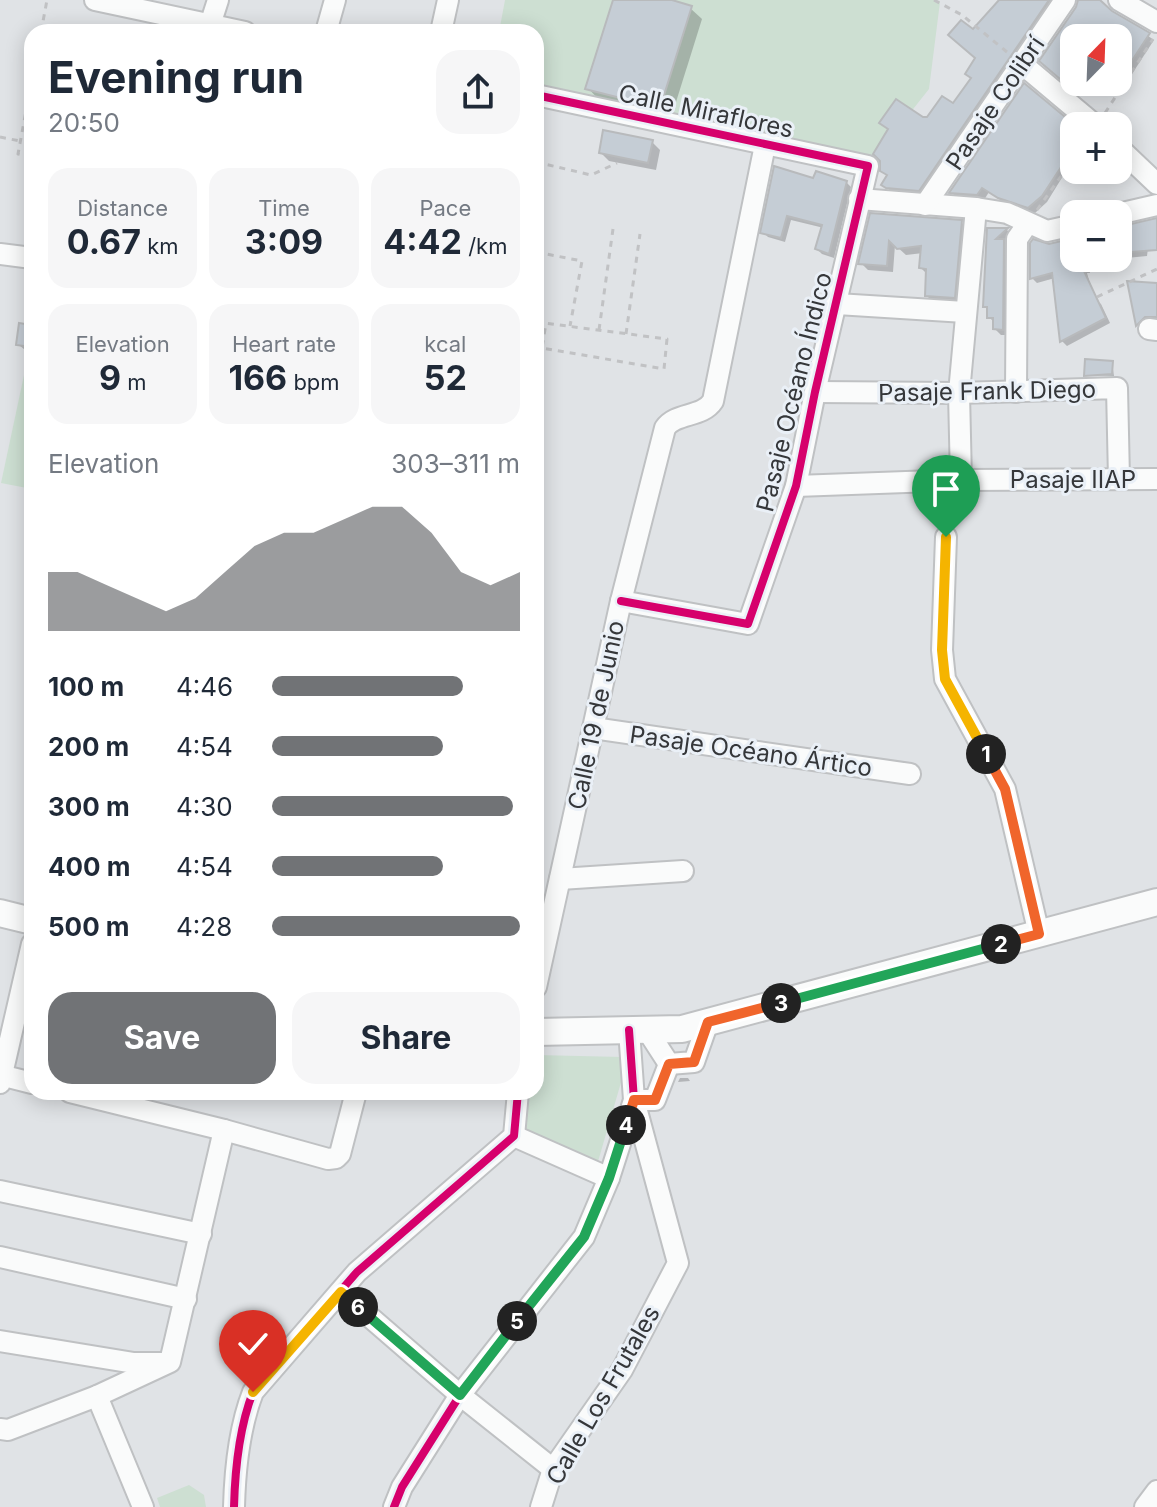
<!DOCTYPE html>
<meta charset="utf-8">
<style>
:root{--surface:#fff;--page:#f6f6f7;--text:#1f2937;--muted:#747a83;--accent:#717376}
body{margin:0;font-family:Inter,sans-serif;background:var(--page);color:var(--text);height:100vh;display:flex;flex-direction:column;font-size:30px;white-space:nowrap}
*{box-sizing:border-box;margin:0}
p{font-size:26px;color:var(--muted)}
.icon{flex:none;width:44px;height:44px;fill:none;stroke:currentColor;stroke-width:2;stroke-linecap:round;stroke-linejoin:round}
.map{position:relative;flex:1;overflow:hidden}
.drawer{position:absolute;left:24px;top:24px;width:520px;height:1076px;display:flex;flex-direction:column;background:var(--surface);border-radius:24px;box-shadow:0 4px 20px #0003}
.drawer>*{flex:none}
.needle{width:52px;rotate:23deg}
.fabs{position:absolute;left:1060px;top:24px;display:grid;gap:16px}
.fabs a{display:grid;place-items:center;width:72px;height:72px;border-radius:16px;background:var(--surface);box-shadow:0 4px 20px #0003;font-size:40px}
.pin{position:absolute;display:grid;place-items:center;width:68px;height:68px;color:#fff;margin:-82px -34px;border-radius:50% 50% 50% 0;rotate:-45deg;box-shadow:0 0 8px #0007}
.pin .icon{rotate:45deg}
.km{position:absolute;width:40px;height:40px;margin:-20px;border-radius:50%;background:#222;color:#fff;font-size:22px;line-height:40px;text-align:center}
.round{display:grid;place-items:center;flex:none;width:84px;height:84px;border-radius:24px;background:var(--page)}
.head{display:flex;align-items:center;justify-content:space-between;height:136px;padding:0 24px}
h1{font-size:44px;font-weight:700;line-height:60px}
.figures{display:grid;grid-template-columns:repeat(3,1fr);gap:12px;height:136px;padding:8px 24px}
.figures div{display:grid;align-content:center;border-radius:20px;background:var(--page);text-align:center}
.figures b{font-size:34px;font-weight:700}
.figures small{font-size:22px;font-weight:400}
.figures p{font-size:22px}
.chart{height:224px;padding:16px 24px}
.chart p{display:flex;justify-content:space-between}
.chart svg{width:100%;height:144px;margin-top:8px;fill:var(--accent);opacity:.7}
.primary-button{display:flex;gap:16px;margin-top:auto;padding:16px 24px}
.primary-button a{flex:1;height:92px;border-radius:24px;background:var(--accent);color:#fff;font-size:32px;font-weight:700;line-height:92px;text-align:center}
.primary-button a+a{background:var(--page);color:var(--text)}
ul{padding:0 24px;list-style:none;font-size:26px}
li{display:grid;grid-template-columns:128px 96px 1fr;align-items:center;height:60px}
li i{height:20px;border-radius:10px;background:var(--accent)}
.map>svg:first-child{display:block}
.green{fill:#cddfd2}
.shadow{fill:#0003}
.building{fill:#c5cdd5;stroke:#b8babc;stroke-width:2}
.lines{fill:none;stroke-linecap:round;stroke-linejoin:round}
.minor-casing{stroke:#bfc1c3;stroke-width:24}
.major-casing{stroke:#bfc1c3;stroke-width:30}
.path{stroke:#c1c2c4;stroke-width:3;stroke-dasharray:6 6;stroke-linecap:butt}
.minor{stroke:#fafbfb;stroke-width:20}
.major{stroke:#fafbfb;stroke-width:26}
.cycleway-casing{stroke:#eaf0f7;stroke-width:13}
.cycleway{stroke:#d6006c;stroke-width:8}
.split-1-casing{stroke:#fff;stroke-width:16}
.split-2-casing{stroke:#fff;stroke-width:16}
.split-3-casing{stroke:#fff;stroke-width:16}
.split-4-casing{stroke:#fff;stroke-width:16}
.split-5-casing{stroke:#fff;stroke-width:16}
.split-6-casing{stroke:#fff;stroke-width:16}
.split-7-casing{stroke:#fff;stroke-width:16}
.split-1{stroke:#f5b400;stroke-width:10}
.split-2{stroke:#f0652b;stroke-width:10}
.split-3{stroke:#22a559;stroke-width:10}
.split-4{stroke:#f0652b;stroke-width:10}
.split-5{stroke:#22a559;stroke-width:10}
.split-6{stroke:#22a559;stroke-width:10}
.split-7{stroke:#f5b400;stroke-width:10}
.labels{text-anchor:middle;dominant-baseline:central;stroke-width:6;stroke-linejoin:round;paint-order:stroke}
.street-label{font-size:24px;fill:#35373a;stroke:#eaf0f7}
</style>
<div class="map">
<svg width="1157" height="1507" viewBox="0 0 1157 1507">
<rect width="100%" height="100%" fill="#e0e3e6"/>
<g class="green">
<polygon points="505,0 934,0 940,2 929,89 868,166 536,102 536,32 499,32"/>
<polygon points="24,375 32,377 32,489 1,483"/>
<polygon points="536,1055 623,1057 622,1079 597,1165 510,1129 514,1092 536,1092"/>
<polygon points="189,1485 204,1495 206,1507 160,1507 157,1498"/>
</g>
<g class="shadow">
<polygon points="615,0 666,0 690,8 702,19 671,118 599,100 588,88"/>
<polygon points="1001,0 1059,0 925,195 893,193 884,185 889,176 890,130 882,123 923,119 953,106 973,79 977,59 973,32"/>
<polygon points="1079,0 1096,0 1154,40 1130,77 1118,69 1118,38 1074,38 1074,82 1079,82 1074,89 1047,67"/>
<polygon points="1074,127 1074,158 1047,202 1035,213 1006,204 989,192 984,200 957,198 952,193"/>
<polygon points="652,142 660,150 656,170 609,161 601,153"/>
<polygon points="815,180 846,182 851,187 834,258 822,254 817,249 824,228 791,220 785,242 768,237 763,232"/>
<polygon points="872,215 961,222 968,229 961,304 934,303 927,296 928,275 921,268 923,253 906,255 895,245 893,272 868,270 861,263"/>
<polygon points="1157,222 1157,247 1148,248 1147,256 1116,259 1117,271 1105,272 1100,266 1100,258 1118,258 1118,228"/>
<polygon points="989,230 1007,230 1012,235 1005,243 1010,247 1009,335 1001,335 995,329 995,323 989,317 989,310 985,306"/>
<polygon points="1074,240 1074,258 1087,258 1090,273 1087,273 1094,299 1101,304 1110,323 1067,346 1062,341 1055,278 1037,283 1032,278 1050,246"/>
<polygon points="1129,283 1157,284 1157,321 1143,330 1138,325"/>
<polygon points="32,327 32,356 18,344"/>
<polygon points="1112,363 1114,376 1086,375"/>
<polygon points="680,1078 688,1078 690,1081 678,1082"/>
</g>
<g class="building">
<polygon points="613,0 672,0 692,6 660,108 585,89"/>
<polygon points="999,0 1049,0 919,191 886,188 881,185 887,175 880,171 880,161 873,154 888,129 879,123 896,99 923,117 927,117 942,96 953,103 971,78 965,74 975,58 948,35 961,20 973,29"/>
<polygon points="1078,0 1100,0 1112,11 1150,33 1118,82 1118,38 1074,38 1074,75 1067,85 1039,61 1076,7"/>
<polygon points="1024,83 1076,126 1074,142 1064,156 1067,158 1042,196 1028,208 998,198 982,188 977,195 949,193"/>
<polygon points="603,130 653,140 648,163 599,153"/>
<polygon points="774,166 813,178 816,171 847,181 829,254 815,249 822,225 787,216 781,238 760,233"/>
<polygon points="870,213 962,220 955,298 925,296 926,269 919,268 921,246 897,249 889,241 887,266 858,264"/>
<polygon points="1157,218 1157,250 1118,253 1118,227"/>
<polygon points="987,228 1008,228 996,239 1004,239 1003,330 993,329 993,318 987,318 987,307 983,307"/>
<polygon points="1074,238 1074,258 1097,258 1096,270 1083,269 1106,318 1060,342 1052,273 1030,279 1030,243 1033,239 1049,244"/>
<polygon points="1127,281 1157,283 1157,317 1145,317 1136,326"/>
<polygon points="19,323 32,325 32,347 16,345"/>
<polygon points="1085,359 1113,361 1112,374 1084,376"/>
</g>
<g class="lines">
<defs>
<g id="minor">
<polyline points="95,0 245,32"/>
<polyline points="1119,0 1157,22"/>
<polyline points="210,25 218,0"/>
<polyline points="326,32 335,0"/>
<polyline points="441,32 448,0"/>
<polyline points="1022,64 1096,126"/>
<polyline points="536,95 868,166 815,392 796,486 748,624 621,601"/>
<polyline points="1118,147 1157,184"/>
<polyline points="859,199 976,208 1007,213 1047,231 1074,225"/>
<polyline points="925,205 1065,0"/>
<polyline points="1118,214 1157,205"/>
<polyline points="0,254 32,258"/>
<polyline points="837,304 965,312"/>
<polyline points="1149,329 1157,330"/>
<polyline points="815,392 959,393 1117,388 1119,479"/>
<polyline points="1016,392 1017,239 1028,223"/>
<polyline points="961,480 959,393 976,208"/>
<polyline points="796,486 961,480 1157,479"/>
<polyline points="946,537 942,650 945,679 1005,789 1039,934"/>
<polyline points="593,728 910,774"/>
<polyline points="560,879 683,871"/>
<path d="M536 987 621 601 665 428C676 412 702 418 713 401L765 145"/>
<polyline points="647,1030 669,1064 694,1062 708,1022"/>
<polyline points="0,1075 32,1083"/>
<polyline points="0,1083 32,944"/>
<polyline points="70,1092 224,1130 328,1159 336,1158 340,1154 356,1092"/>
<polyline points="514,1136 609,1178"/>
<polyline points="0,1191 201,1234"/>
<polyline points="0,1257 186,1299"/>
<polyline points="341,1292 460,1395 553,1469"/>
<polyline points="0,1341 134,1363 162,1363"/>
<polyline points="97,1396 143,1507"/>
<polyline points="0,1429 8,1430 97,1396 170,1362 224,1130"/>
<path d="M234 1507C235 1468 239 1428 253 1392L357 1272 514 1136 518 1092"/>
<polyline points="394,1507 402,1487 460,1395 584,1237 609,1178 634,1100 629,1030"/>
<polyline points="541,1507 553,1469 622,1370 678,1263 634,1100 655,1100 669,1064"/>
<polyline points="1145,1507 1157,1491"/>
</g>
<g id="major">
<polyline points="0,913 32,921"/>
<polyline points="536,1032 682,1029 1157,902"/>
</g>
</defs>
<use href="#minor" class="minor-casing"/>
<use href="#major" class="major-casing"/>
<g class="path">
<polyline points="934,0 962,15 1007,52"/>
<polyline points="41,32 47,0"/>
<polyline points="32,79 18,154 32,157"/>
<polyline points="1105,113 1153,39"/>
<polyline points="0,137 20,141"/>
<polyline points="536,162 591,175 617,163"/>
<polyline points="1037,210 1074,158"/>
<polyline points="536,252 582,261 570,326"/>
<polyline points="1097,297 1157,269"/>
<polyline points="536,322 667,339 664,369 542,348 546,323"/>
<polyline points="599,330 613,229"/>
<polyline points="626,334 640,234"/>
</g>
<use href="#minor" class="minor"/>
<use href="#major" class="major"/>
<defs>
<g id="cycleway">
<polyline points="536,95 868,166 815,392 796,486 748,624 621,601"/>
<path d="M234 1507C235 1468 239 1428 253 1392L357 1272 514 1136 518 1092"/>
<polyline points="394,1507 402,1487 460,1395 584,1237 609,1178 634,1100 629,1030"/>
</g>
</defs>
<use href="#cycleway" class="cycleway-casing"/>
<use href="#cycleway" class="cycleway"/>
</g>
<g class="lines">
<defs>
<polyline id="split-1" points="946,537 942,650 945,679 986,754"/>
<polyline id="split-2" points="986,754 1005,789 1039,934 1001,944"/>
<polyline id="split-3" points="781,1003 1001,944"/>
<polyline id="split-4" points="626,1125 634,1100 655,1100 669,1064 694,1062 708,1022 781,1003"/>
<polyline id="split-5" points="517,1321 584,1237 609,1178 626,1125"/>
<polyline id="split-6" points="358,1307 460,1395 517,1321"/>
<polyline id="split-7" points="253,1392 341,1292 358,1307"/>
</defs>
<use href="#split-1" class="split-1-casing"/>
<use href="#split-2" class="split-2-casing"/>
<use href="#split-3" class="split-3-casing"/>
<use href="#split-4" class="split-4-casing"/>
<use href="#split-5" class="split-5-casing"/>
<use href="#split-6" class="split-6-casing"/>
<use href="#split-7" class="split-7-casing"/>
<use href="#split-1" class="split-1"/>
<use href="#split-2" class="split-2"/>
<use href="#split-3" class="split-3"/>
<use href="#split-4" class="split-4"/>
<use href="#split-5" class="split-5"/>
<use href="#split-6" class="split-6"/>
<use href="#split-7" class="split-7"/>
</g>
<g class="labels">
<g class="street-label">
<text transform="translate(995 103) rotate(-56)">Pasaje Colibrí</text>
<text transform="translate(706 111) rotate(12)">Calle Miraflores</text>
<text transform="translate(987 391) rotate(-1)">Pasaje Frank Diego</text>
<text transform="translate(794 392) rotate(-76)">Pasaje Océano Índico</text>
<text x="1073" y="479">Pasaje IIAP</text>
<text transform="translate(596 715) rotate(-78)">Calle 19 de Junio</text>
<text transform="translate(751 751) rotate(8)">Pasaje Océano Ártico</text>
<text transform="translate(603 1395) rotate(-60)">Calle Los Frutales</text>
</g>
</g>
</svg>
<div class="fabs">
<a><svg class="needle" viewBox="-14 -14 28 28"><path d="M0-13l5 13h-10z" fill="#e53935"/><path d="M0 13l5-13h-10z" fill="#747a83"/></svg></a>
<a>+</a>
<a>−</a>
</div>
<div class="pin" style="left:946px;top:537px;background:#1e9e55"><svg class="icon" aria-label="arrive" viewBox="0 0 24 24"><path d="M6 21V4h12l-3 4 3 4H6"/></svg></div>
<div class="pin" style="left:253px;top:1392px;background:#d93025"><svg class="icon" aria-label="check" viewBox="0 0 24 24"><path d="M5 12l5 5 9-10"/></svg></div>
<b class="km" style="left:986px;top:754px">1</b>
<b class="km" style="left:1001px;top:944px">2</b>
<b class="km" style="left:781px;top:1003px">3</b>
<b class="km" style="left:626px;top:1125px">4</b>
<b class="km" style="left:517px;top:1321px">5</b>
<b class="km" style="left:358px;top:1307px">6</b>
<section class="drawer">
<div class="head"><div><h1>Evening run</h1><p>20:50</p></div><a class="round"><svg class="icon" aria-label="share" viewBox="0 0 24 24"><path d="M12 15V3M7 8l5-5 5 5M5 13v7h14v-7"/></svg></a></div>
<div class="figures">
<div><p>Distance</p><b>0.67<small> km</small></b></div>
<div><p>Time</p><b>3:09</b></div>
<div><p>Pace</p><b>4:42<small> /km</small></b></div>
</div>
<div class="figures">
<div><p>Elevation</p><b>9<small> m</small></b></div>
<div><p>Heart rate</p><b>166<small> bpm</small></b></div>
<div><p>kcal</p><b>52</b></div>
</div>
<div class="chart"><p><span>Elevation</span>303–311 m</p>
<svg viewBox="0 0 160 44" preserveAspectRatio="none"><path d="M0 44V26L10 26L20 30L30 34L40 38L50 34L60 26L70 18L80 14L90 14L100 10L110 6L120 6L130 14L140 26L150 30L160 26V44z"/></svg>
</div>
<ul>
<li><b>100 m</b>4:46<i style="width:77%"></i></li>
<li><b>200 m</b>4:54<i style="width:69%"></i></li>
<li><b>300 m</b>4:30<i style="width:97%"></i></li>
<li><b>400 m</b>4:54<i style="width:69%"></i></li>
<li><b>500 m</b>4:28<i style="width:100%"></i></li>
</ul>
<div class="primary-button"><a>Save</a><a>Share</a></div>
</section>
</div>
